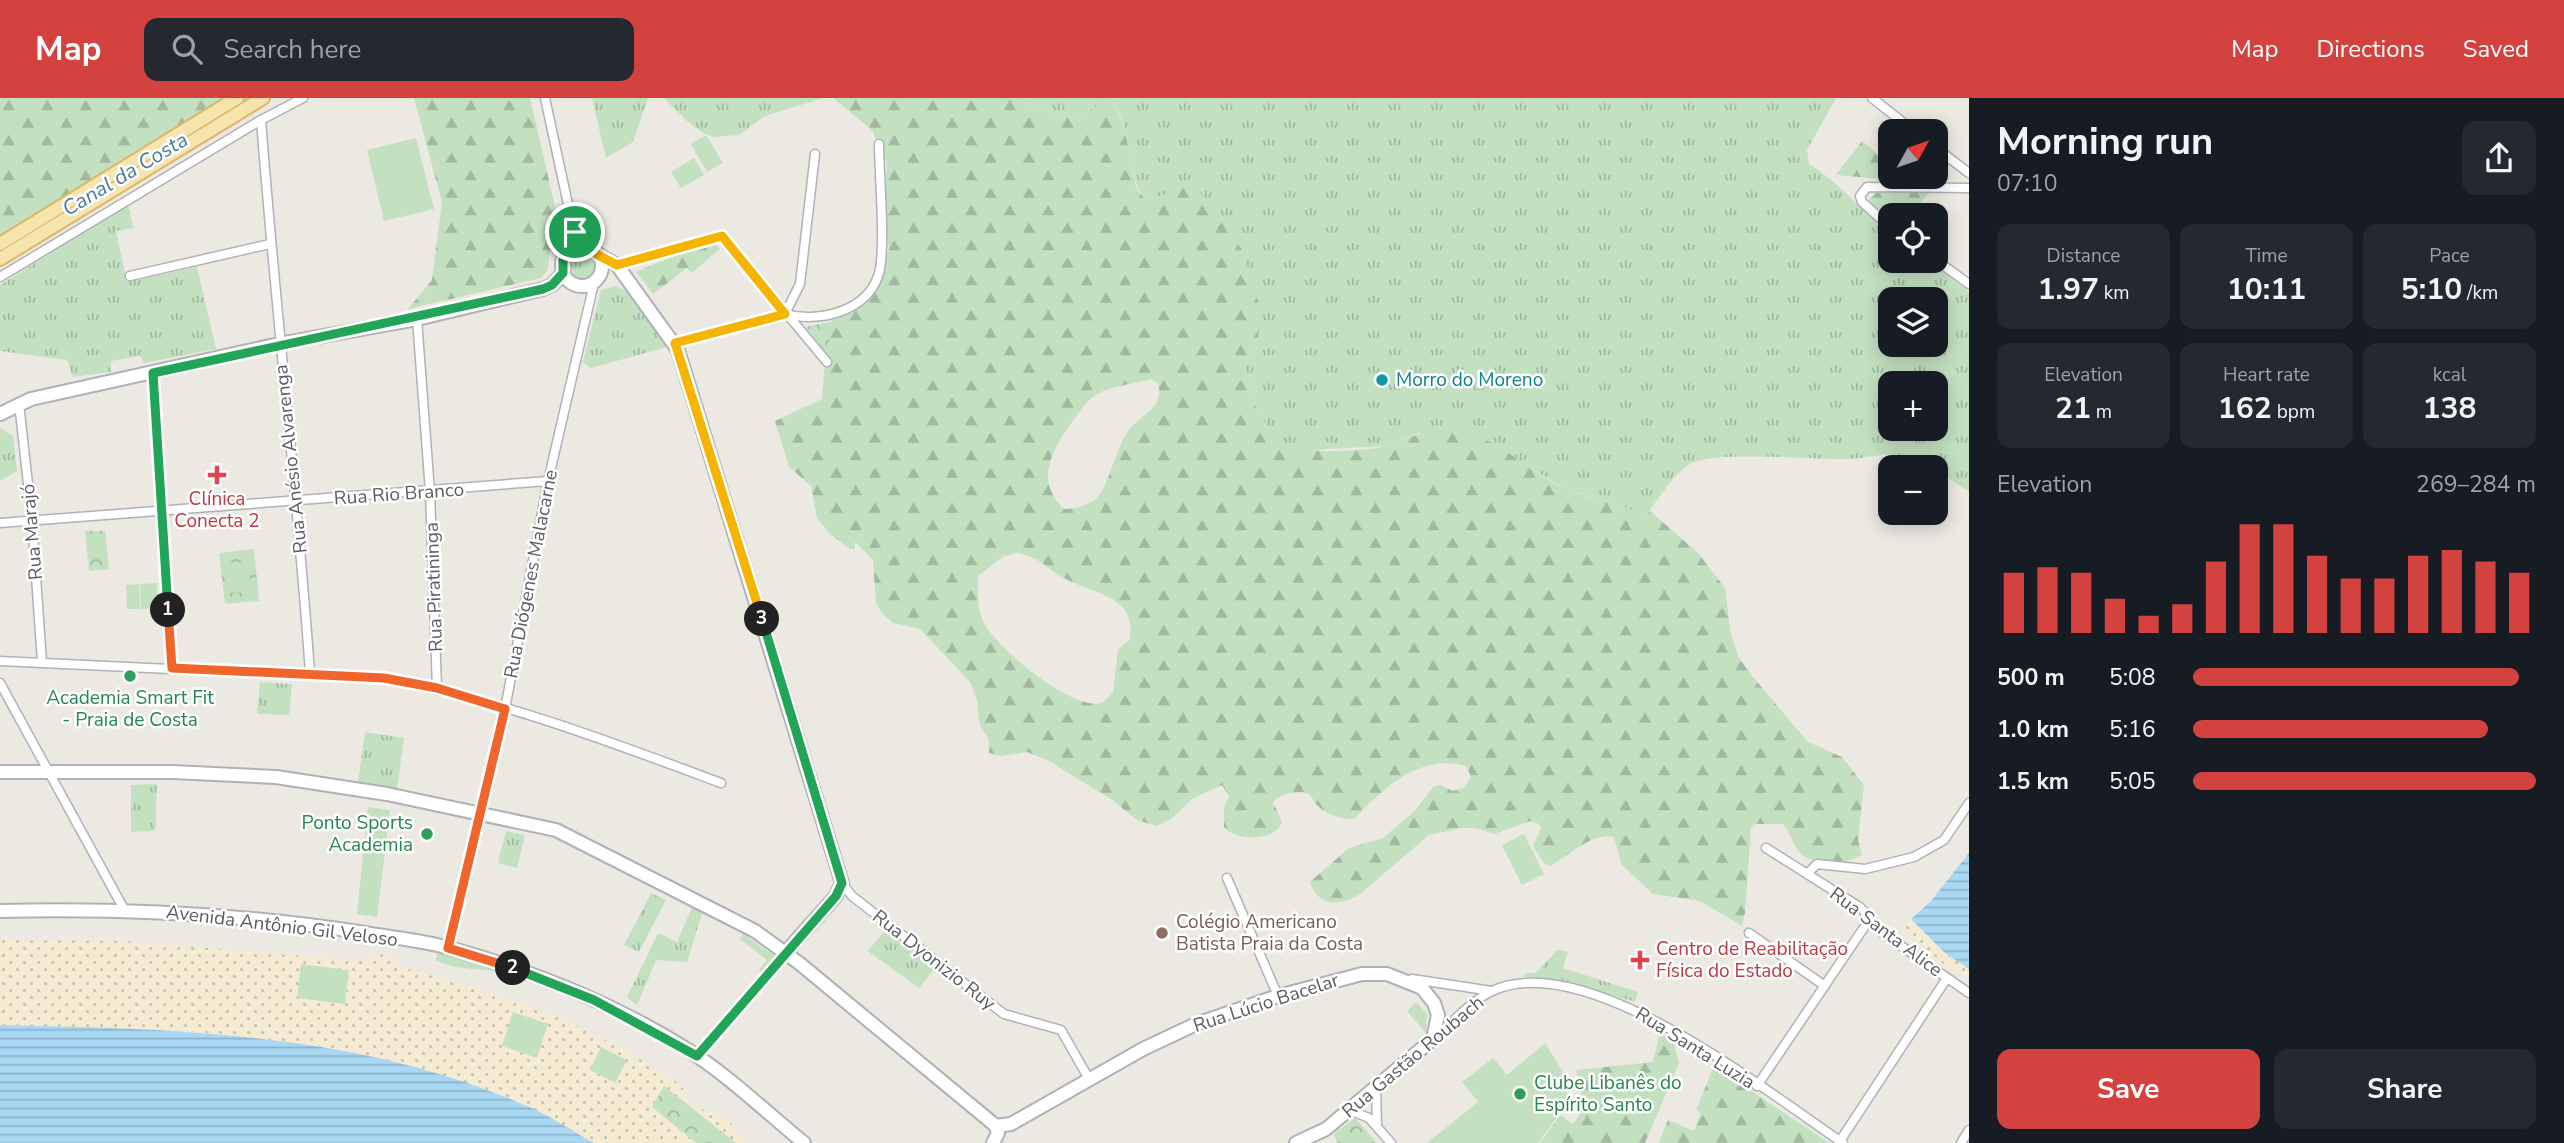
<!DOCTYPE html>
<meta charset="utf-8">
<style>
:root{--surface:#171b24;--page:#242831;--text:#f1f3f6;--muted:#9ea1a6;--accent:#d4423f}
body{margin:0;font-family:"Nunito Sans",sans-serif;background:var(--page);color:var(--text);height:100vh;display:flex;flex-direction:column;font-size:26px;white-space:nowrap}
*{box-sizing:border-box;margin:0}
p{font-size:23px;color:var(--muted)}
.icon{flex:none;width:38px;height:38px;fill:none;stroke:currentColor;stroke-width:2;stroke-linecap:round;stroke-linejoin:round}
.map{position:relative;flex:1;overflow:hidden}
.sheet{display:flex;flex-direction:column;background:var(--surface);width:595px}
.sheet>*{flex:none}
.needle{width:46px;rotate:50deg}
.controls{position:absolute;left:1878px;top:21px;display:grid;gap:14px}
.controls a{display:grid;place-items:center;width:70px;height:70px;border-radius:14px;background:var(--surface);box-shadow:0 4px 18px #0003;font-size:35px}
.pin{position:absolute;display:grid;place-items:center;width:60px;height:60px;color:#fff;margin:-30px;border:4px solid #fff;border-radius:50%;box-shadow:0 2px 7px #0007}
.km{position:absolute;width:35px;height:35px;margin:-18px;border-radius:50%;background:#222;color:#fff;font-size:19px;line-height:35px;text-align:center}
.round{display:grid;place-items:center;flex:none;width:74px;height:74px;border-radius:14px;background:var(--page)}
.overview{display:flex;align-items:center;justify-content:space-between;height:119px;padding:0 28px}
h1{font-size:38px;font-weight:700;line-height:52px}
.stats{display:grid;grid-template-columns:repeat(3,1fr);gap:10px;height:119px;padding:7px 28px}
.stats div{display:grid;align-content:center;border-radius:14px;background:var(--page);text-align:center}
.stats b{font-size:30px;font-weight:700}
.stats small{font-size:19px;font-weight:400}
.stats p{font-size:19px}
.chart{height:196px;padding:14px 28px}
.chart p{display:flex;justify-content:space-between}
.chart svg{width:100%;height:126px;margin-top:7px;stroke:var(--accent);stroke-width:6}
.button{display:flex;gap:14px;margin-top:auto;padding:14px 28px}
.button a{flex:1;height:80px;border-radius:14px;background:var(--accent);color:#fff;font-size:28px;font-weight:700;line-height:80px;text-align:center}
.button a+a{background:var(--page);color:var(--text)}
ul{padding:0 28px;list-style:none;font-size:23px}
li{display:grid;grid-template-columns:112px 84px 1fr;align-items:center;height:52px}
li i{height:18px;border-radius:9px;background:var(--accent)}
header{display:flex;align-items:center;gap:42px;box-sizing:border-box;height:98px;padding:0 35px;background:var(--accent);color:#fff}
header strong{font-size:33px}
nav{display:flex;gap:38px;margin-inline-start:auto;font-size:24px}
.search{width:490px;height:63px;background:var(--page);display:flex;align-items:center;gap:18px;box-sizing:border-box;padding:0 24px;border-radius:14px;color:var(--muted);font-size:26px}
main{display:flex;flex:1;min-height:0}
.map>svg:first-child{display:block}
.grass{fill:url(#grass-tufts);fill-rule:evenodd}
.forest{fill:url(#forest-firs);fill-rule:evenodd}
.sand{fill:url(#sand-dots)}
.park{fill:url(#park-crowns)}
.garden{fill:#c3e0c1}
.water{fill:url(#water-rules)}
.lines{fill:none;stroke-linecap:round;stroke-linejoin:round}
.canal{stroke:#a9d8f4;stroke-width:10}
.street-casing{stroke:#afb2b6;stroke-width:11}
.secondary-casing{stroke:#aeb2b6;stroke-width:16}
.primary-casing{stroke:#e0b666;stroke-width:16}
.street{stroke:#fff;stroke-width:8}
.secondary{stroke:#fff;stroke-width:12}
.primary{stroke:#f5e5ad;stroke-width:12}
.split-1-casing{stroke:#fff;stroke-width:14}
.split-2-casing{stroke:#fff;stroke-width:14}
.split-3-casing{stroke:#fff;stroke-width:14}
.split-4-casing{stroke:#fff;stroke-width:14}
.split-1{stroke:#22a559;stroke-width:9}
.split-2{stroke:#f0652b;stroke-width:9}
.split-3{stroke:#22a559;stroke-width:9}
.split-4{stroke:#f5b400;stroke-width:9}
.culture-dot{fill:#0f9aa8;stroke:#fff;stroke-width:2.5}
.health-dot{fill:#e0444e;stroke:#fff;stroke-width:2.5}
.leisure-dot{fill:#2e9e5b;stroke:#fff;stroke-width:2.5}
.education-dot{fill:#8d6e63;stroke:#fff;stroke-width:2.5}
.labels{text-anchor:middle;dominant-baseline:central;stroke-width:5;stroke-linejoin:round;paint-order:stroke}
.culture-label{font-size:19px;fill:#0d838f;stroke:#fff;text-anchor:start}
.street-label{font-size:19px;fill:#5a5e61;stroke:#fff}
.health-label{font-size:19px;fill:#be3a42;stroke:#fff}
.leisure-label{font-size:19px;fill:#27864d;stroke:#fff}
.education-label{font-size:19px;fill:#785e54;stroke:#fff;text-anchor:start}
.water-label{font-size:21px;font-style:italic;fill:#497ba4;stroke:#fff}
</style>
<header>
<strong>Map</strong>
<div class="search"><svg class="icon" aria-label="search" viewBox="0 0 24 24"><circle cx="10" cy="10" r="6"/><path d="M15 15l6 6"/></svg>Search here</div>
<nav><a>Map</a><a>Directions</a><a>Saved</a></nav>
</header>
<main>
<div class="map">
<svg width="1969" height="1045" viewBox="0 0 1969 1045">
<defs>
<pattern id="grass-tufts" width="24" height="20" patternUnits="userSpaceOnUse" patternTransform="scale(1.75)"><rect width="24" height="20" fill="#c3e0c1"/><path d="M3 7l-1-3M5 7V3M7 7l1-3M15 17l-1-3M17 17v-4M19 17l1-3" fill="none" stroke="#a1b9a0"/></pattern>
<pattern id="forest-firs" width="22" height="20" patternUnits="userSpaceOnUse" patternTransform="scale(1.75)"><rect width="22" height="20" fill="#c3e0c1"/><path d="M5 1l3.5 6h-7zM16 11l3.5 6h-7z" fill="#a1b9a0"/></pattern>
<pattern id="sand-dots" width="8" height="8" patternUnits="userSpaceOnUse" patternTransform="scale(1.75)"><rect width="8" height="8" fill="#f5ebd3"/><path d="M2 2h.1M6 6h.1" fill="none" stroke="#c9c2af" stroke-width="1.8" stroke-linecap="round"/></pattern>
<pattern id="park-crowns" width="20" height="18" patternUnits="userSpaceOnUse" patternTransform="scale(1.75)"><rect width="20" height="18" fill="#c3e0c1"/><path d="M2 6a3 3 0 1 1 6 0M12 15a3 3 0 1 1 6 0" fill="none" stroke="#a1b9a0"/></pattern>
<pattern id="water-rules" width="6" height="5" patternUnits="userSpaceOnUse" patternTransform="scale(1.75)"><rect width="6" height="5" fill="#a9d8f4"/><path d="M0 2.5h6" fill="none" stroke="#8db2c9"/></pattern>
</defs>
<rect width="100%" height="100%" fill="#ebe9e2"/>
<g class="grass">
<polygon points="592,0 648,0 633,44 606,60"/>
<polygon points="664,0 823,0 765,18 739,37 714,39 703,35 687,23"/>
<path d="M1014 0H1836L1807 52 1809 66C1839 84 1861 113 1890 134V163H1929L1969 194V393C1946 381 1937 367 1909 359 1888 353 1870 360 1850 361 1818 362 1713 352 1690 366 1670 379 1659 402 1644 419L1619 407 1567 392 1524 366 1420 335 1388 348 1325 351 1307 355 1281 350 1256 311 1255 296 1244 270 1258 239 1251 182 1243 154 1199 94 1186 86 1160 100 1146 102C1124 78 1133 14 1107 2L1079 19 1061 20ZM1890 201H1936V247H1890ZM1890 285H1936V331H1890Z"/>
<polygon points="128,106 133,130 116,133 127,184 197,169 216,251 144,265 140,258 111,263 111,274 73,279 67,262 0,253 0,187"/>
<circle cx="582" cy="167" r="15"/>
<polygon points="616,188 625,192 667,249 591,270 583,264 601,192"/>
<polygon points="0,330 13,338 17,373 0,383"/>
<polygon points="260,584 292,586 289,617 257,616"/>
<polygon points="365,634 404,640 397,691 358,685"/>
<polygon points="157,686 155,733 131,734 131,687"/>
<polygon points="506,733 525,737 517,770 498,765"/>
<polygon points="651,795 666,802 639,854 624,847"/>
<polygon points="693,807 703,812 687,864 656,862 637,907 627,899 658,835 677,844"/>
<polygon points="885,832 935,870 919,890 868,853"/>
<polygon points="1557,852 1568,854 1563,870 1638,894 1635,904 1566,883 1523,879 1526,875 1536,875"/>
</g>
<g class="forest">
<polygon points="0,0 248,0 0,142"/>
<polygon points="414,0 530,0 561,135 549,156 548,171 541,180 408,211 432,182 442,104"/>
<path d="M833 0H1014L1061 20 1079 19 1107 2C1128 12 1129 71 1138 93L1146 102C1162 100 1171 90 1186 86L1199 93 1243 153 1262 215 1258 239 1244 270 1255 296 1256 311 1281 349C1307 355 1361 354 1387 348 1405 343 1420 333 1439 332 1491 329 1524 373 1568 392 1592 402 1622 403 1644 419L1650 413 1698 455 1725 490 1731 537 1739 560 1753 579 1808 644 1842 659 1864 687 1858 742 1862 757C1849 766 1811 768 1800 755 1792 746 1791 735 1783 726H1754L1751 729 1745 815 1742 828 1700 803 1653 796 1622 767 1614 739C1592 734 1568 758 1551 768L1544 765 1533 748 1541 731 1539 726 1531 723 1494 736 1476 730H1461L1429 737 1360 796C1339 808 1319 810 1310 784L1349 750 1383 740 1415 713 1433 689 1440 687 1453 693 1464 690 1471 678 1466 668C1419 655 1384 690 1354 721 1341 721 1326 717 1317 707 1314 704 1313 700 1310 697 1302 690 1280 696 1273 704L1282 724C1275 744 1238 743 1224 730V710L1229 698 1222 687 1192 701 1171 721 1156 728 1137 722 1111 701 1047 662 1027 654 1001 658 989 655V642L979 625 977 601 970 584 920 531 893 525 882 515 876 505 873 462 855 444V451H850L830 436 817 420 811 388 789 369 775 323 822 301 828 225 864 203 878 191 889 150 883 119 887 65 872 32ZM1150 281 1158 285C1164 312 1143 314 1129 332 1116 349 1109 386 1099 397 1091 407 1076 411 1064 411 1034 382 1052 352 1072 324 1079 314 1086 303 1097 296 1113 287 1132 287 1150 281ZM1019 455C1047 463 1044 470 1066 481 1095 497 1137 497 1130 542L1118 551 1113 595C1110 597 1105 603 1101 605 1072 613 996 549 984 525 976 510 978 494 978 478L1004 458Z"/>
<path d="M1862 43C1877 54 1884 62 1883 81L1836 77Z"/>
<polygon points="1876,95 1929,95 1916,109 1921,117 1890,117 1890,123 1868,103"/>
<polygon points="712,142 720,151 692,175 687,170 653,196 636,174"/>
<path d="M1660 934 1674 946 1679 965 1645 1045H1540L1560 1017 1573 1026C1588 1010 1580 991 1576 972L1653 964Z"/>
<polygon points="1714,968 1829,1045 1659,1045 1668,1022 1694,1033 1701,1015 1696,1012"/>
</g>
<g class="sand">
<polygon points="1911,821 1945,855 1969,871 1969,881 1927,856 1925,848 1900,830"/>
<path d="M0 842 123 843 363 863 383 855 405 870 487 894 560 920 626 952 678 985 686 994 683 996C696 1013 711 1013 727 1022 736 1027 738 1038 745 1045H594L535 1012 465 985 389 962 310 946 170 931 0 927Z"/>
</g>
<g class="park">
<polygon points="834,223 826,256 806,229"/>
<polygon points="85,433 105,433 109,471 89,473"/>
<polygon points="254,451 259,503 225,506 219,455"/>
<polygon points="664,988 736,1045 696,1045 652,1009"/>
<polygon points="1355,1020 1376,1044 1375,1045 1337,1045 1334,1036"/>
</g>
<g class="garden">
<polygon points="706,37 723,65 707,74 691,46"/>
<polygon points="416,40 434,111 384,123 367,52"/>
<polygon points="694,60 704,77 681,90 671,74"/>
<polygon points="248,464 251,494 232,495 230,465"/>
<polygon points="157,485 158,510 141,511 140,486"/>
<polygon points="139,486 140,511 127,511 126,487"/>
<polygon points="368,709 390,712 377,819 357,816"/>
<polygon points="1524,736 1544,776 1522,787 1502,747"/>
<polygon points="743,836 776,859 763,875 759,872 767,862 740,841"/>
<path d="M438 853 510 874 523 884C497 865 464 877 436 862Z"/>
<polygon points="301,866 349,872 345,906 297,900"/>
<polygon points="1416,904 1427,916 1426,935 1407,913"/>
<polygon points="513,914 548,926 537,960 502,948"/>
<polygon points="1545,945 1563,974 1569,1003 1538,1045 1427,1045 1478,1004 1462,984 1493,960 1507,977"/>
<polygon points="601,949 627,962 615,985 590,972"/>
</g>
<g class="water">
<polygon points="1969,755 1969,871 1945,855 1911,821 1931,803"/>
<path d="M0 927C182 931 365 935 534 1011 555 1021 574 1034 594 1045H0Z"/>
</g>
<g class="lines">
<polyline class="canal" points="207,26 250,0"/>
<defs>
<g id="street">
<polyline points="545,0 574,134 591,150"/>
<polyline points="1872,0 1914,33"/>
<path d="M261 22C275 206 297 390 310 575"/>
<polyline points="1936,50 1969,75"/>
<polyline points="1890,129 1862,104 1860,98 1867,89 1969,90"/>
<polyline points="566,155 574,134"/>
<polyline points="1936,162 1969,186"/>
<polyline points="617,167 722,138 827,264"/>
<polyline points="130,178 270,146"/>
<polyline points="0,179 261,22 303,0"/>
<path d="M785 216C818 225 868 214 879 175 886 149 879 77 879 46"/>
<polyline points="785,216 800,186 815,56"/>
<polyline points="417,221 430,394 437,590"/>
<polyline points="675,245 785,216"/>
<polyline points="153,275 172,570"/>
<polyline points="19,305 32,422 42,564"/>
<polyline points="0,425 548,383"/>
<path d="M0 563 384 581C499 601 611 644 721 685"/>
<polyline points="0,585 125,813"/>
<polyline points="1766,750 1861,810 1881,834 1969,895"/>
<polyline points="1807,776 1817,766 1865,771 1914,759 1944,742 1969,705"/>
<polyline points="1227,780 1278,898"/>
<polyline points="842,785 852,798 1004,916 1061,932 1089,981"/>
<polyline points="1749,835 1825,888"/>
<polyline points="448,850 505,611 548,383 594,185"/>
<polyline points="1412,881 1492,893"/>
<path d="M1434 940C1452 925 1471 903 1492 893 1586 849 1767 994 1843 1045"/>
<polyline points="697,958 785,855"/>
<polyline points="1757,988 1869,822"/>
<polyline points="1376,990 1377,1028"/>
<polyline points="1349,1012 1369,1020 1391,1045"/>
<polyline points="1840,1043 1947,880"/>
<polyline points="1961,1045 1969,1032"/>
</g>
<g id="secondary">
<circle cx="582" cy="168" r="20"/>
<polyline points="599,157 617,167 678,252 842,785 836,798 785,855"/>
<polyline points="0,316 31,301 279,246 417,221 543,191 552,187 563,175"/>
<polyline points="0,674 173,674 276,679 387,696 556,732 755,833 799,865 996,1028"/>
<path d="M0 813C122 810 245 816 365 835 393 840 422 842 449 850 532 873 615 906 688 952 729 978 766 1014 804 1045"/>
<polyline points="996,1028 1011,1026 1143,951 1196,926 1278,898 1362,876 1387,876 1422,890 1434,905 1438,917 1433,941 1326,1031 1296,1045"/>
<polyline points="993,1045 998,1035 996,1028"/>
</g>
<g id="primary">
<polyline points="0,146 237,0"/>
<polyline points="0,161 263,0"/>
</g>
</defs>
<use href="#street" class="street-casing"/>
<use href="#secondary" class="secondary-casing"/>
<use href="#primary" class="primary-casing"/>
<use href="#street" class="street"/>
<use href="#secondary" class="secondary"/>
<use href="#primary" class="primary"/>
</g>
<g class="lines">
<defs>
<polyline id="split-1" points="168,512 153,275 543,191 552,187 563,175 563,162 575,134"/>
<polyline id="split-2" points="168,512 172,570 384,580 437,590 505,611 448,850 513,870"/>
<polyline id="split-3" points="513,870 594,902 697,958 836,798 842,785 762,521"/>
<polyline id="split-4" points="575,134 598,157 617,167 722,138 785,216 675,245 762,521"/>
</defs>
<use href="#split-1" class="split-1-casing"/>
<use href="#split-2" class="split-2-casing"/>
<use href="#split-3" class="split-3-casing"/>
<use href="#split-4" class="split-4-casing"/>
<use href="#split-1" class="split-1"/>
<use href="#split-2" class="split-2"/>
<use href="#split-3" class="split-3"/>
<use href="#split-4" class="split-4"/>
</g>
<circle class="culture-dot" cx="1382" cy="282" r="7"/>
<g class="health-dot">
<path d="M213.5 366.5h7v7h7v7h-7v7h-7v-7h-7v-7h7z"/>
<path d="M1636.5 851.5h7v7h7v7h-7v7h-7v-7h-7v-7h7z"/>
</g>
<g class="leisure-dot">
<circle cx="130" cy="578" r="7"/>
<circle cx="427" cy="736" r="7"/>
<circle cx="1520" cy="996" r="7"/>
</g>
<circle class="education-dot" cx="1162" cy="835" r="7"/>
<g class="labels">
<g class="culture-label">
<text x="1396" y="282">Morro do Moreno</text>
</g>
<g class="street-label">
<text transform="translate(291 361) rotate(-96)">Rua Anésio Alvarenga</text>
<text transform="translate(399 396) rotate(-4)">Rua Rio Branco</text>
<text transform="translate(32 434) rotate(-95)">Rua Marajó</text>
<text transform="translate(531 476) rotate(-79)">Rua Diógenes Malacarne</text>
<text transform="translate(434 489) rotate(-92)">Rua Piratininga</text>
<text transform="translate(282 828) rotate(7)">Avenida Antônio Gil Veloso</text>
<text transform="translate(1886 834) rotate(37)">Rua Santa Alice</text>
<text transform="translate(934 862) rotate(38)">Rua Dyonizio Ruy</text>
<text transform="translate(1266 905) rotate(-18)">Rua Lúcio Bacelar</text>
<text transform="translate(1695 950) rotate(32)">Rua Santa Luzia</text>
<text transform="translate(1413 959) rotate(-40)">Rua Gastão Roubach</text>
</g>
<g class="health-label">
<text x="217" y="401">Clínica<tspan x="217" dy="22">Conecta 2</tspan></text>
<text x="1656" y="851" text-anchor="start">Centro de Reabilitação<tspan x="1656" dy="22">Física do Estado</tspan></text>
</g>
<g class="leisure-label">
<text x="130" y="600">Academia Smart Fit<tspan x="130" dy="22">- Praia de Costa</tspan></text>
<text x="413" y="725" text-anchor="end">Ponto Sports<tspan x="413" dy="22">Academia</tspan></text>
<text x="1534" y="985" text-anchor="start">Clube Libanês do<tspan x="1534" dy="22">Espírito Santo</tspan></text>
</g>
<g class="education-label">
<text x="1176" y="824">Colégio Americano<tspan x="1176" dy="22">Batista Praia da Costa</tspan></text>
</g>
<g class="water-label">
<text transform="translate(125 76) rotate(-31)">Canal da Costa</text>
</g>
</g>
</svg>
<div class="controls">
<a><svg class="needle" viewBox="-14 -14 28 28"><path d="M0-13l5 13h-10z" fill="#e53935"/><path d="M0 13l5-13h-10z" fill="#9ea1a6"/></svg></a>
<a><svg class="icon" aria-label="locate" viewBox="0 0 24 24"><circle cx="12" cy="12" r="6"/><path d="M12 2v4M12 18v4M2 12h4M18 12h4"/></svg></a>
<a><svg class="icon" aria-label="layers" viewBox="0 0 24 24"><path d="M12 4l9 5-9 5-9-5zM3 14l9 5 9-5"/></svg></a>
<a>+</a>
<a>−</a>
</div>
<div class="pin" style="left:575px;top:134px;background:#1e9e55"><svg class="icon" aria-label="arrive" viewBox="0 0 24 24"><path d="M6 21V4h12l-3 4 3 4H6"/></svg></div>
<b class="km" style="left:168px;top:512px">1</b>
<b class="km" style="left:513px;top:870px">2</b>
<b class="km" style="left:762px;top:521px">3</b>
</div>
<section class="sheet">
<div class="overview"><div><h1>Morning run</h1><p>07:10</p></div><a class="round"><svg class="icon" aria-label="share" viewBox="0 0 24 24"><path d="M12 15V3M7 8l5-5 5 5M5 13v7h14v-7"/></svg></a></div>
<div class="stats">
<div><p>Distance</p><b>1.97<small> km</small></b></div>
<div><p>Time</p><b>10:11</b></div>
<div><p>Pace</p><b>5:10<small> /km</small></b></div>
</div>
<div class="stats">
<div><p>Elevation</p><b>21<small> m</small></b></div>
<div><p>Heart rate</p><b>162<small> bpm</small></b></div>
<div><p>kcal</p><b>138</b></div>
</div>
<div class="chart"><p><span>Elevation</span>269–284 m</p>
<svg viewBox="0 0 160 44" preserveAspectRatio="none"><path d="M5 44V23M15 44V21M25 44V23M35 44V32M45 44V38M55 44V34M65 44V19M75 44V6M85 44V6M95 44V17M105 44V25M115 44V25M125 44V17M135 44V15M145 44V19M155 44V23"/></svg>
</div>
<ul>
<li><b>500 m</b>5:08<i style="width:95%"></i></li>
<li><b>1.0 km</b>5:16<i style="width:86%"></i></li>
<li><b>1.5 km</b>5:05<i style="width:100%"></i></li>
</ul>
<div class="button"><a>Save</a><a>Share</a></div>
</section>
</main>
